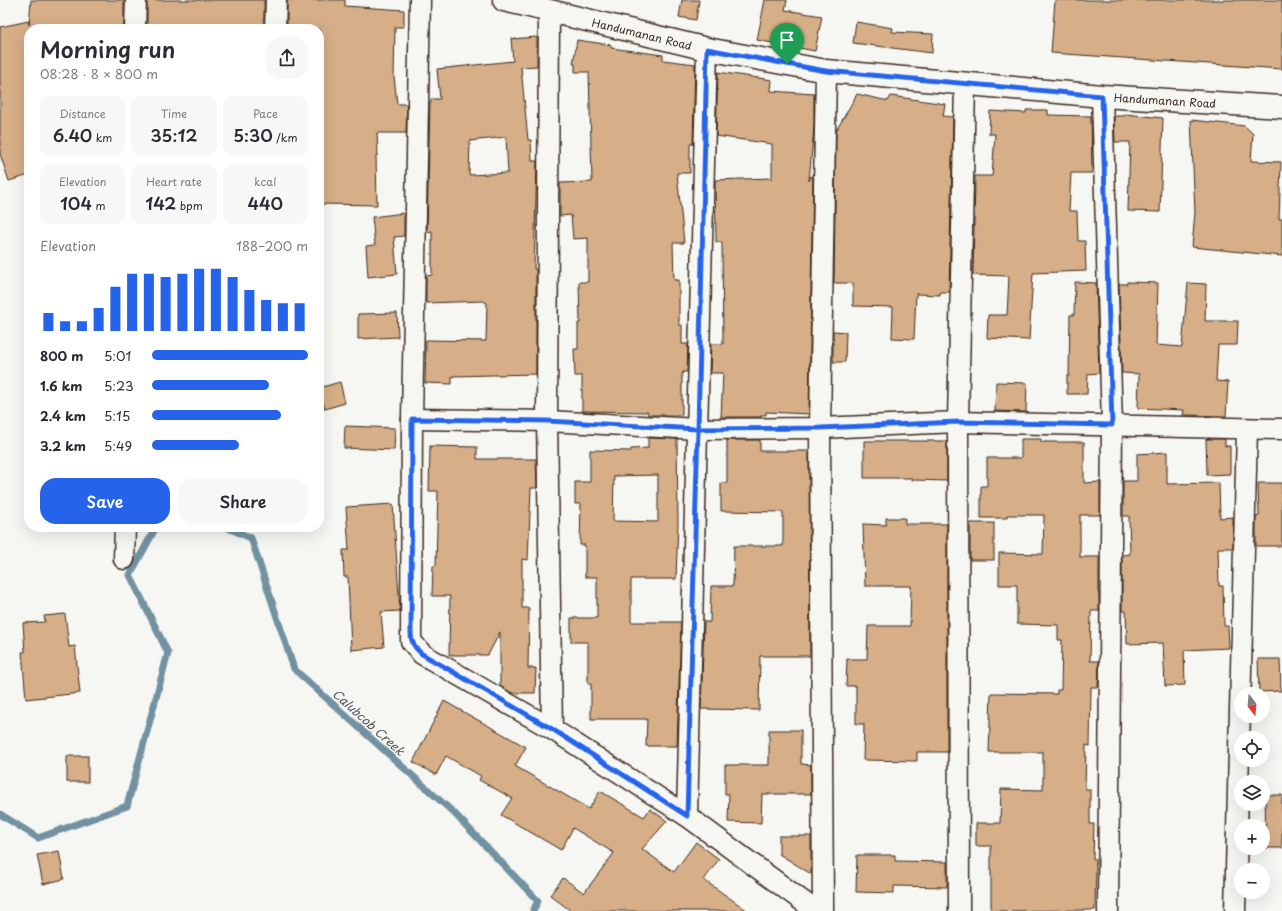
<!DOCTYPE html>
<meta charset="utf-8">
<style>
:root{--surface:#fff;--page:#f7f7f7;--text:#2b2b33;--muted:#7c7c81;--accent:#2563eb}
body{margin:0;font-family:"Playpen Sans",sans-serif;background:var(--page);color:var(--text);height:100vh;display:flex;flex-direction:column;font-size:15px;white-space:nowrap}
*{box-sizing:border-box;margin:0}
p{font-size:13px;color:var(--muted)}
.icon{flex:none;width:22px;height:22px;fill:none;stroke:currentColor;stroke-width:2;stroke-linecap:round;stroke-linejoin:round}
.map{position:relative;flex:1;overflow:hidden}
.side{position:absolute;left:24px;top:24px;width:300px;height:508px;display:flex;flex-direction:column;background:var(--surface);border-radius:16px;box-shadow:0 4px 16px #0002}
.side>*{flex:none}
.needle{width:26px;rotate:164deg}
.tools{position:absolute;left:1234px;top:687px;display:grid;gap:8px}
.tools a{display:grid;place-items:center;width:36px;height:36px;border-radius:50%;background:var(--surface);box-shadow:0 4px 16px #0002;font-size:20px}
.pin{position:absolute;display:grid;place-items:center;width:34px;height:34px;color:#fff;margin:-41px -17px;border-radius:50% 50% 50% 0;rotate:-45deg;box-shadow:0 0 4px #0007}
.pin .icon{rotate:45deg}
.round{display:grid;place-items:center;flex:none;width:42px;height:42px;border-radius:16px;background:var(--page)}
.headline{display:flex;align-items:center;justify-content:space-between;height:68px;padding:0 16px}
h1{font-size:22px;font-weight:600;line-height:30px}
.metrics{display:grid;grid-template-columns:repeat(3,1fr);gap:6px;height:68px;padding:4px 16px}
.metrics div{display:grid;align-content:center;border-radius:10px;background:var(--page);text-align:center}
.metrics b{font-size:17px;font-weight:600}
.metrics small{font-size:11px;font-weight:400}
.metrics p{font-size:11px}
.chart{height:112px;padding:8px 16px}
.chart p{display:flex;justify-content:space-between}
.chart svg{width:100%;height:72px;margin-top:4px;stroke:var(--accent);stroke-width:6}
.primary-button{display:flex;gap:8px;margin-top:auto;padding:8px 16px}
.primary-button a{flex:1;height:46px;border-radius:16px;background:var(--accent);color:#fff;font-size:16px;font-weight:600;line-height:46px;text-align:center}
.primary-button a+a{background:var(--page);color:var(--text)}
ul{padding:0 16px;list-style:none;font-size:13px}
li{display:grid;grid-template-columns:64px 48px 1fr;align-items:center;height:30px}
li i{height:10px;border-radius:5px;background:var(--accent)}
.map>svg:first-child{display:block}
.lines{fill:none;stroke-linecap:round;stroke-linejoin:round}
.stream{stroke:#7291a1;stroke-width:7}
.building{fill:#d6ae87;stroke:#3b2a1e;fill-rule:evenodd}
.street-casing{stroke:#3b2a1e;stroke-width:23}
.secondary-casing{stroke:#3b2a1e;stroke-width:25}
.street{stroke:#f6f6f2;stroke-width:20}
.secondary{stroke:#f6f6f2;stroke-width:22}
.route-casing{stroke:#fff;stroke-width:8}
.route{stroke:#2563eb;stroke-width:5}
.labels{text-anchor:middle;dominant-baseline:central;stroke-width:3;stroke-linejoin:round;paint-order:stroke}
.street-label{font-size:11px;fill:#3b2a1e;stroke:#f6f6f2}
.water-label{font-size:12px;font-style:italic;fill:#525554;stroke:#f6f6f2}
</style>
<div class="map">
<svg width="1282" height="911" viewBox="0 0 1282 911">
<rect width="100%" height="100%" fill="#f6f6f2"/>
<filter id="ink" filterUnits="userSpaceOnUse"><feTurbulence type="fractalNoise" baseFrequency=".025" numOctaves="2"/><feDisplacementMap in="SourceGraphic" scale="8" xChannelSelector="R" yChannelSelector="G"/><feConvolveMatrix kernelMatrix="1 2 1 2 8 2 1 2 1" color-interpolation-filters="sRGB"/></filter>
<g filter="url(#ink)">
<g class="lines">
<g class="stream">
<polyline points="226,527 251,538 294,669 454,813 538,901 533,911"/>
<polyline points="0,814 38,838 127,806 168,653 130,575 156,527"/>
</g>
</g>
<g class="building">
<polygon points="31,0 124,0 124,29 29,29 29,175 9,181 0,154 0,27 29,21 29,25"/>
<rect x="147" y="0" width="117" height="29"/>
<polygon points="287,0 345,0 345,6 404,10 404,27 395,27 394,76 397,104 407,104 406,133 377,133 378,155 376,155 377,205 319,204 319,29 287,29"/>
<polygon points="682,0 699,0 696,20 679,17"/>
<polygon points="765,0 787,0 785,10 822,16 815,51 757,40"/>
<polygon points="1055,0 1282,0 1282,69 1051,53"/>
<polygon points="856,22 893,28 892,32 933,34 932,53 853,43"/>
<path d="M537 37V66L521 67 528 140H531L532 161H537L534 269H536V374L452 376V384L425 383 426 340 486 341 487 303 483 301 426 303V276L432 275V231L427 232 430 103H431V99H440L437 69 513 61 511 39ZM506 137 508 173 469 175 470 141Z"/>
<polygon points="577,40 611,45 611,48 663,55 663,60 695,64 693,144 690,144 690,173 677,173 684,243 673,243 674,280 679,280 679,325 682,325 682,344 688,344 687,372 683,372 682,376 682,415 648,415 648,412 582,411 582,376 575,376 574,349 578,349 578,323 580,323 579,282 588,282 588,238 573,239 571,215 560,216 560,183 592,182 589,72 575,72 575,64 573,64"/>
<polygon points="718,72 772,80 771,91 814,94 814,127 809,181 813,173 809,414 766,412 766,415 761,415 761,417 721,417 723,373 710,373 711,344 723,344 722,242 716,242 715,180 772,178 772,144 716,136"/>
<polygon points="857,94 888,101 891,96 945,104 943,116 953,117 949,292 940,292 940,295 916,294 914,339 892,338 893,307 853,306 853,283 834,283 836,131"/>
<polygon points="1026,110 1048,110 1048,115 1091,116 1092,173 1071,173 1069,211 1077,211 1078,241 1085,241 1086,271 1033,273 1029,340 987,338 988,315 1007,315 1009,276 973,275 975,176 992,176 995,134 989,134 990,111 1026,113"/>
<polygon points="1125,114 1163,118 1160,212 1128,211 1130,142 1115,142 1114,116 1125,116"/>
<polygon points="1191,120 1245,126 1253,134 1251,161 1281,162 1279,219 1282,219 1282,256 1192,247 1195,212"/>
<polygon points="404,213 404,236 394,237 397,274 368,277 366,246 375,245 372,217"/>
<polygon points="1075,282 1096,283 1099,373 1088,374 1087,394 1067,394 1067,376 1069,376 1070,315 1074,315"/>
<polygon points="1127,282 1158,283 1156,345 1182,347 1188,283 1206,284 1205,321 1238,321 1237,345 1218,345 1216,381 1228,382 1226,416 1183,415 1184,410 1138,408 1139,374 1122,373 1119,284 1127,284"/>
<polygon points="397,313 398,337 358,339 358,314"/>
<polygon points="833,331 846,332 845,362 833,362"/>
<polygon points="340,382 345,403 325,409 319,388"/>
<polygon points="996,382 1027,383 1026,412 995,411"/>
<polygon points="345,426 395,428 394,450 344,448"/>
<path d="M648 438 677 439 678 522 676 579H631V622H681L677 746H646L647 719H591V684H588V642H571V618H597V577H585V545H580L581 504H575V482H590V450L631 451V449L648 448ZM658 475V522L613 521 614 476Z"/>
<polygon points="1021,439 1041,439 1041,442 1084,442 1084,483 1100,482 1100,515 1080,515 1080,557 1099,557 1099,611 1091,611 1090,661 1099,661 1098,687 1091,687 1090,746 1086,745 1085,789 1090,789 1090,824 1094,824 1093,859 1096,859 1095,910 991,911 991,846 976,846 976,823 1000,823 1001,789 1043,790 1043,752 989,752 991,693 1057,694 1057,690 1061,690 1062,640 1058,640 1058,625 1017,624 1017,585 999,585 999,553 1043,554 1044,515 1007,515 1007,518 981,518 981,486 987,486 987,458 1021,458"/>
<polygon points="1206,439 1225,439 1225,446 1230,446 1230,474 1207,475"/>
<polygon points="727,440 760,440 760,451 809,451 810,656 760,656 759,710 701,709 704,622 710,622 711,586 733,586 734,546 783,546 783,512 721,511 721,483 727,483"/>
<polygon points="864,441 947,441 947,481 912,480 912,478 864,478"/>
<polygon points="430,446 477,447 477,459 536,459 537,488 531,488 528,560 522,559 522,608 529,608 528,668 536,668 535,693 512,693 500,686 500,632 488,655 449,655 450,596 432,596 433,566 436,566 438,491 429,491"/>
<polygon points="1167,452 1167,484 1219,483 1220,518 1233,517 1233,548 1218,548 1219,586 1223,586 1224,626 1228,626 1229,648 1184,650 1185,685 1165,686 1163,643 1127,644 1126,611 1122,611 1122,557 1123,555 1130,554 1129,516 1123,516 1123,481 1137,481 1137,454"/>
<polygon points="1258,483 1282,483 1282,546 1256,546 1256,517 1259,516"/>
<polygon points="393,504 400,611 381,612 384,647 351,650 348,577 344,577 343,550 349,550 346,507"/>
<polygon points="886,518 905,518 905,524 947,524 947,752 917,752 917,761 863,760 864,724 856,724 856,686 846,686 847,659 867,659 868,626 910,626 911,586 865,586 863,524 886,525"/>
<rect x="970" y="523" width="24" height="37"/>
<polygon points="65,614 69,647 75,646 80,693 26,699 22,652 25,652 23,623 45,622 44,616"/>
<polygon points="1258,659 1280,659 1281,691 1259,692"/>
<polygon points="444,701 526,747 515,766 589,809 600,791 644,817 650,809 667,821 642,849 674,872 696,842 719,859 704,880 748,911 571,911 550,895 563,878 584,893 614,853 573,828 561,850 501,815 512,798 479,780 481,776 446,756 436,775 413,762"/>
<polygon points="769,730 801,730 801,764 811,765 811,794 762,794 761,823 728,822 729,794 725,794 725,765 769,765"/>
<rect x="67" y="756" width="21" height="26"/>
<polygon points="1265,795 1282,795 1282,848 1266,848"/>
<polygon points="779,836 811,836 811,874 779,854"/>
<polygon points="59,851 64,879 43,884 37,855"/>
<polygon points="857,855 895,855 895,861 947,862 947,887 894,886 894,893 856,892"/>
</g>
<g class="lines">
<defs>
<g id="street">
<polyline points="420,0 412,419 411,641 422,654 552,729 687,816 816,911"/>
<polyline points="549,11 547,421 552,729"/>
<polyline points="135,29 136,0"/>
<polyline points="275,29 276,0"/>
<polyline points="1102,96 1112,425 1108,911"/>
<polyline points="412,419 547,421 698,429 820,428 958,422 1282,429"/>
<polyline points="124,559 125,527"/>
<polyline points="687,816 707,49"/>
<polyline points="823,911 820,428 826,71"/>
<polyline points="959,911 958,422 965,84"/>
<polyline points="1235,911 1247,429"/>
</g>
<g id="secondary">
<path id="s1" d="M504 0 707 49 826 71 1102 96 1282 107"/>
</g>
</defs>
<use href="#street" class="street-casing"/>
<use href="#secondary" class="secondary-casing"/>
<use href="#street" class="street"/>
<use href="#secondary" class="secondary"/>
</g>
</g>
<g class="lines" filter="url(#ink)">
<defs>
<path id="route" d="M787 64 707 49 698 429 547 421 412 419 411 633C411 643 415 648 422 654L552 729 687 816 698 429 820 428 958 422 1112 425 1102 96 826 71 787 64"/>
</defs>
<use href="#route" class="route-casing"/>
<use href="#route" class="route"/>
</g>
<g class="labels">
<g class="street-label">
<text stroke="none"><textPath href="#s1" startOffset="142">Handumanan Road</textPath></text>
<text stroke="none"><textPath href="#s1" startOffset="670">Handumanan Road</textPath></text>
</g>
<g class="water-label">
<text transform="translate(369 722) rotate(42)">Calubcob Creek</text>
</g>
</g>
</svg>
<div class="tools">
<a><svg class="needle" viewBox="-14 -14 28 28"><path d="M0-13l5 13h-10z" fill="#e53935"/><path d="M0 13l5-13h-10z" fill="#7c7c81"/></svg></a>
<a><svg class="icon" aria-label="locate" viewBox="0 0 24 24"><circle cx="12" cy="12" r="6"/><path d="M12 2v4M12 18v4M2 12h4M18 12h4"/></svg></a>
<a><svg class="icon" aria-label="layers" viewBox="0 0 24 24"><path d="M12 4l9 5-9 5-9-5zM3 14l9 5 9-5"/></svg></a>
<a>+</a>
<a>−</a>
</div>
<div class="pin" style="left:787px;top:64px;background:#1e9e55"><svg class="icon" aria-label="arrive" viewBox="0 0 24 24"><path d="M6 21V4h12l-3 4 3 4H6"/></svg></div>
<section class="side">
<div class="headline"><div><h1>Morning run</h1><p>08:28 · 8 × 800 m</p></div><a class="round"><svg class="icon" aria-label="share" viewBox="0 0 24 24"><path d="M12 15V3M7 8l5-5 5 5M5 13v7h14v-7"/></svg></a></div>
<div class="metrics">
<div><p>Distance</p><b>6.40<small> km</small></b></div>
<div><p>Time</p><b>35:12</b></div>
<div><p>Pace</p><b>5:30<small> /km</small></b></div>
</div>
<div class="metrics">
<div><p>Elevation</p><b>104<small> m</small></b></div>
<div><p>Heart rate</p><b>142<small> bpm</small></b></div>
<div><p>kcal</p><b>440</b></div>
</div>
<div class="chart"><p><span>Elevation</span>188–200 m</p>
<svg viewBox="0 0 160 44" preserveAspectRatio="none"><path d="M5 44V33M15 44V38M25 44V38M35 44V30M45 44V17M55 44V9M65 44V9M75 44V11M85 44V9M95 44V6M105 44V6M115 44V11M125 44V19M135 44V25M145 44V27M155 44V27"/></svg>
</div>
<ul>
<li><b>800 m</b>5:01<i style="width:100%"></i></li>
<li><b>1.6 km</b>5:23<i style="width:75%"></i></li>
<li><b>2.4 km</b>5:15<i style="width:83%"></i></li>
<li><b>3.2 km</b>5:49<i style="width:56%"></i></li>
</ul>
<div class="primary-button"><a>Save</a><a>Share</a></div>
</section>
</div>
